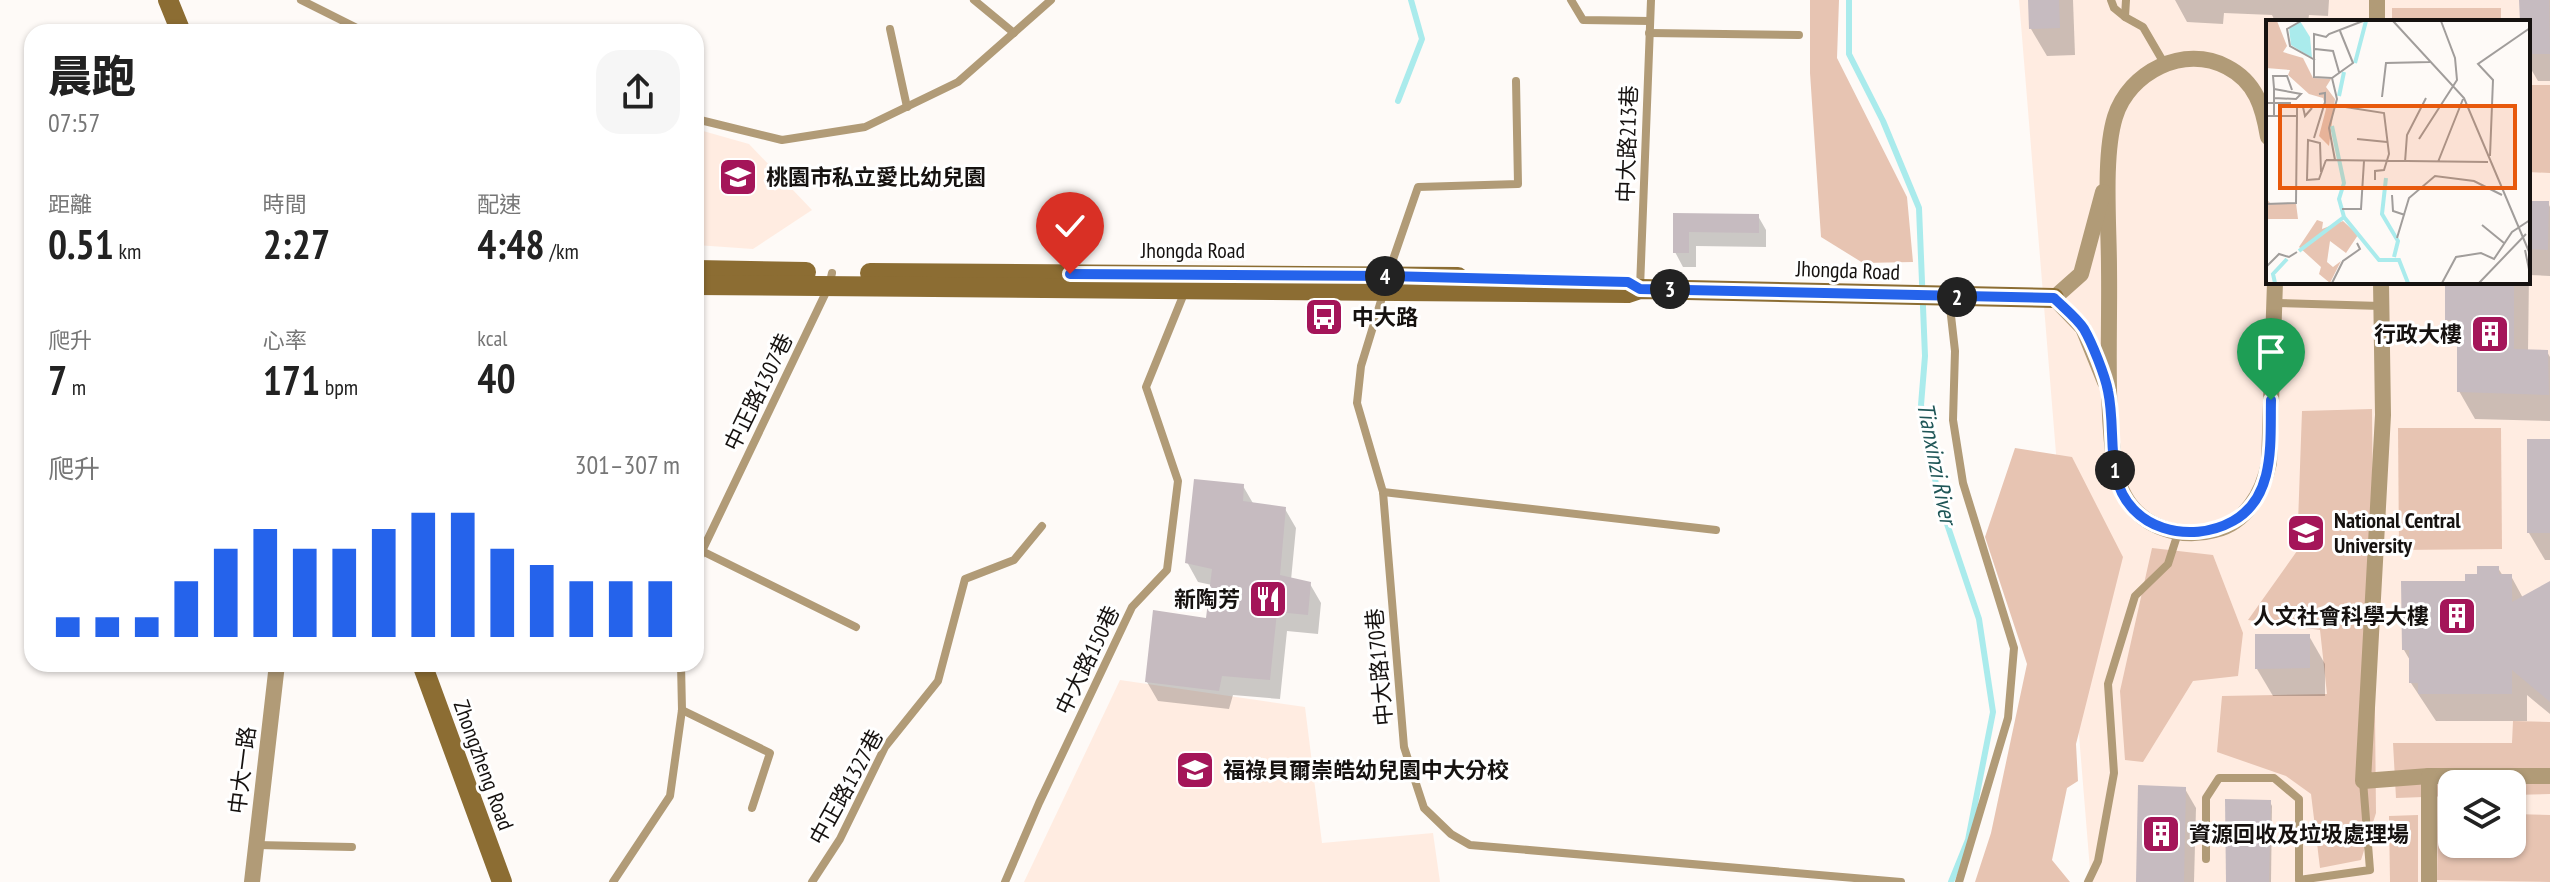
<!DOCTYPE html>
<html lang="zh-TW">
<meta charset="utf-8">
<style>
:root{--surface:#fff;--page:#f6f6f6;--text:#222;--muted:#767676;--accent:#2563eb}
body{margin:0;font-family:"PT Sans Narrow","Noto Sans TC",sans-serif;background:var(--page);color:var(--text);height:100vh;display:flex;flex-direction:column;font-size:30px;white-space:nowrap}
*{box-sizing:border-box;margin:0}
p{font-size:26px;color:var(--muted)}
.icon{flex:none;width:44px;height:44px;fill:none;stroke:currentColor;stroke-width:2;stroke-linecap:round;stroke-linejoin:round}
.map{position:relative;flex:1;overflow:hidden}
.panel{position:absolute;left:24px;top:24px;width:680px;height:648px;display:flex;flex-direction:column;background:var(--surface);border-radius:24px;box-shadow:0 2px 6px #0004}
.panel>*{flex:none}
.buttons{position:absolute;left:2438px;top:770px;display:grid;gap:16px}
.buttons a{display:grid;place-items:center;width:88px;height:88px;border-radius:16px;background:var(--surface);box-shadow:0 2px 6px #0004;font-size:40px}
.pin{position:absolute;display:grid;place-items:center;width:68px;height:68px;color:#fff;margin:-82px -34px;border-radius:50% 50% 50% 0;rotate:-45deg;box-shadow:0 0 8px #0007}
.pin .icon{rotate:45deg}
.km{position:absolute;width:40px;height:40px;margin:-20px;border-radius:50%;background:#222;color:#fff;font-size:22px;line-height:40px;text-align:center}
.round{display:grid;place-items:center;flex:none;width:84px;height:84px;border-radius:24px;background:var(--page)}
.headline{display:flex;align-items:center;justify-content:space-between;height:136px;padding:0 24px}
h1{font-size:44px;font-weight:800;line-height:60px}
.stats{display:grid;grid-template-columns:repeat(3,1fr);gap:12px;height:136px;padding:8px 24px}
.stats div{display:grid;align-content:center}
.stats b{font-size:40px;font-weight:800}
.stats small{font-size:22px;font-weight:400}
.stats p{font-size:22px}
.chart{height:224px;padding:16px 24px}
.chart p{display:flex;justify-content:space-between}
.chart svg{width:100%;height:144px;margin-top:8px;stroke:var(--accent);stroke-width:6}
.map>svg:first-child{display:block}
.built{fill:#ffece1;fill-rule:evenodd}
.green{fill:#e7c4b2}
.shadow{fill:#0003}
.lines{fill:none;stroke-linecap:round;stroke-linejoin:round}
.stream{stroke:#aaebec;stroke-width:6}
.building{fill:#c6bbc0}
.lane{stroke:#b19b77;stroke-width:8}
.street{stroke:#b19b77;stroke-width:16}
.secondary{stroke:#8c6d33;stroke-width:20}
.route-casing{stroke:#fff;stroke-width:16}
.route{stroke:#2563eb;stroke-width:10}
.labels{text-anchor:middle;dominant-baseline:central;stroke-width:6;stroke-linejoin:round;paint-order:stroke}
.street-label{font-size:22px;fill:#161210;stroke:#fff}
.poi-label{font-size:22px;font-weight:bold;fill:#161210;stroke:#fff;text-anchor:start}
.water-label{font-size:24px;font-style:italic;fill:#1f5657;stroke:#fff}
.inset-river{fill:none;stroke:#aaebec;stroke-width:4}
.inset-road{fill:none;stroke:#a19d9b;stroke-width:2}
.view{fill:#e8590c;fill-opacity:0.15;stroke:#e8590c;stroke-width:4}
.inset-edge{fill:none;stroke:#161210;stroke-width:4}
</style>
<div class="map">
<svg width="2550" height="882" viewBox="0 0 2550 882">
<rect width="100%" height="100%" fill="#fefaf7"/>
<g class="built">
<path d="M2019 0H2550V882H2091ZM2268 22H2528V282H2268ZM2452 784H2512V844H2452Z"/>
<polygon points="696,129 749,144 812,210 753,249 696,245"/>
<polygon points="1120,680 1305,707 1322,843 1433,833 1440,882 1024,882"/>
</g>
<g class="green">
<polygon points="1810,0 1839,0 1837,58 1907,197 1913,262 1863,263 1821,237 1810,73"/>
<rect x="2392" y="8" width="109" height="14"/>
<polygon points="2528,85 2550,85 2550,173 2528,172"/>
<polygon points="2372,409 2376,813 2361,860 2320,868 2311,794 2286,776 2217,752 2222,696 2327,694 2320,630 2248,620 2297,551 2302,411"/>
<polygon points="2398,428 2501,428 2502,549 2399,550"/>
<polygon points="2015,448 2072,457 2123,557 2076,744 2078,781 2067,788 2052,860 2070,882 1975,882 1991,833 2027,664 1985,537"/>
<polygon points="2152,548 2213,555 2243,633 2238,676 2193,681 2143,762 2125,760 2120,691"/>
<polygon points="2513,721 2550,722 2550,794 2512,795 2512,784 2452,784 2452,796 2396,798 2393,743 2512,743"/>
<polygon points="2438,811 2452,812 2452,844 2512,844 2512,814 2550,815 2550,882 2437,880"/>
<polygon points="2418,815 2418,882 2390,882 2389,816"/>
</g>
<g class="shadow">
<polygon points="2030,0 2073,0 2075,55 2047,56 2031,29"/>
<polygon points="2175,0 2336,0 2329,0 2328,16 2309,15 2308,22 2275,21 2272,15 2224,13 2223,24 2187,22"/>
<polygon points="2521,0 2550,0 2550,81 2538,81 2528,64 2528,22 2522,22"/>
<polygon points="2528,203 2548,203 2550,207 2550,276 2529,275 2528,352 2547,352 2550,357 2550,421 2475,419 2459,391 2459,341 2447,320 2447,282 2528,282"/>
<polygon points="1675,215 1758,216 1766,230 1766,247 1696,246 1696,267 1683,267 1675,252"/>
<polygon points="2550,441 2550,560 2545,560 2529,533"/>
<polygon points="1243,486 1254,505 1285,509 1296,528 1291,580 1310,584 1321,603 1318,634 1287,631 1280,699 1233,695 1229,709 1158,701 1147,682 1208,620 1212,585 1198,582 1187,562"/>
<polygon points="2498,568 2503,576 2511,576 2523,598 2550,585 2550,714 2527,695 2527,721 2436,721 2411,683 2411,662 2404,650 2467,583"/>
<polygon points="2309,636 2325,664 2325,696 2273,696 2257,669"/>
<polygon points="2185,789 2196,808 2194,882 2138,882"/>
<polygon points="2270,802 2272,806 2271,882 2228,882"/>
</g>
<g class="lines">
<g class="stream">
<polyline points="1849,0 1849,54 1883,121 1919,208 1925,356 1921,405 1939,500 1979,619 1993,712 1968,840 1951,882"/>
<polyline points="1398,101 1422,39 1411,0"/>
</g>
</g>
<g class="building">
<polygon points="2028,0 2059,0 2060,28 2029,29"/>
<polygon points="2519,0 2549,0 2550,54 2528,54 2528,22 2520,22"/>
<polygon points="2528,201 2549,201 2548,250 2528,249"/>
<polygon points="1673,213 1759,214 1759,233 1689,232 1689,253 1673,253"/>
<polygon points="2445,282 2514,282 2514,349 2548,350 2549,395 2457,392 2457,320 2445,320"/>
<rect x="2527" y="439" width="23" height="94"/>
<polygon points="1194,479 1244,484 1243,501 1286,507 1280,575 1311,582 1308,615 1277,612 1270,680 1222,676 1219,691 1145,682 1153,610 1206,618 1212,569 1185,563"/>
<polygon points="2477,566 2499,566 2499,574 2512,574 2512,602 2550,581 2550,702 2512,670 2512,694 2418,694 2418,683 2409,683 2409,650 2402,650 2401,581 2465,581 2465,574 2477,574"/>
<polygon points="2255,634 2310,634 2310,668 2255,669"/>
<polygon points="2138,785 2186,787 2184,882 2136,882"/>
<polygon points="2225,799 2271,800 2269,882 2226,882"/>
</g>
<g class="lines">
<g class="lane">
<polyline points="301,0 365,32"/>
<polyline points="974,0 1014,33"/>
<polyline points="1571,0 1583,20 1650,21"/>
<polyline points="2111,0 2114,8 2125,17"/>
<polyline points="2126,0 2125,17 2143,27 2164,63"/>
<polyline points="890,29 907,107"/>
<polyline points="1649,33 1799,35"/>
<polyline points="696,119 782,140 865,127 958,82 1051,0"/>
<polyline points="1388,274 1418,187 1518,184 1516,81"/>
<polyline points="2309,282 2363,282"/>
<polyline points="1640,288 1651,0"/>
<polyline points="1384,291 1361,366 1357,403 1383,492 1404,747 1424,808 1451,834 1470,845 1901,882"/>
<polyline points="1949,298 1955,351 1953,420 1963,483 2014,648 2008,718 1959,882"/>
<polyline points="2275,303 2381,306"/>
<polyline points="1383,492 1716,530"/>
<polyline points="702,551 856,627"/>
<polyline points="696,570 702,551 829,286 832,273"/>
<polyline points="682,710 770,753 752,808"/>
<polyline points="256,845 352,847"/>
<polyline points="2206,859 2206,798 2219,778 2274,778 2299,799 2299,880 2370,870 2363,781"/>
<polyline points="613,882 670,796 682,710 681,664"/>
<polyline points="812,882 840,839 885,747 938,681 965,579 1014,560 1042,526"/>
<polyline points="1005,882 1039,803 1132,607 1167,570 1178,481 1146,387 1185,291"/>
<polyline points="2088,882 2098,861 2114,773 2108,684 2135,596 2168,564 2178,533"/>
</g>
<g class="street">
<polyline points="2377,0 2377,22"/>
<path d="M2268 137C2263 107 2256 82 2227 67 2184 44 2129 72 2115 117 2103 156 2109 226 2109 268 2110 337 2105 407 2116 474 2118 484 2125 499 2132 507 2152 531 2186 538 2215 530 2246 523 2263 492 2269 463L2275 282"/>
<polyline points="2103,192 2081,274 2054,298 2083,328 2105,382"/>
<polyline points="2381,282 2383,415 2363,781 2429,776 2550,776"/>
<polyline points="2429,776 2429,882"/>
<polyline points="252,882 277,664"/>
</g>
<g class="secondary">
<polyline points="168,0 181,32"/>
<polyline points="696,270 806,272"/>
<polyline points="870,273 1458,277"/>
<polyline points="696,285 1628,293 1640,289 2054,298"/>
<polyline points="422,664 502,882"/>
</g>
</g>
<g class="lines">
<defs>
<path id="route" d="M1070 274 1387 276 1628 282 1640 289 2054 298C2064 308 2077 318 2084 329 2092 343 2105 375 2108 391 2114 419 2110 448 2116 476 2128 530 2190 545 2233 521 2276 497 2270 442 2271 400"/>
</defs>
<use href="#route" class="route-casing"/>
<use href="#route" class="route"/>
</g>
<defs>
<symbol id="school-square" viewBox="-11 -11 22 22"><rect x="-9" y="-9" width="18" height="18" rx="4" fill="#a41559" stroke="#fff"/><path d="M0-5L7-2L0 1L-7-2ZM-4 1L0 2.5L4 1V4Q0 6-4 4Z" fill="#fff"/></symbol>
<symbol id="bus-square" viewBox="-11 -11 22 22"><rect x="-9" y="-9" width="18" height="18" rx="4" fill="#a41559" stroke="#fff"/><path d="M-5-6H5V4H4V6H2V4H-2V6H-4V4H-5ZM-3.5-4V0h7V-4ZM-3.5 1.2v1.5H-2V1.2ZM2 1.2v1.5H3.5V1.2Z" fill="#fff"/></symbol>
<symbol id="building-square" viewBox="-11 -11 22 22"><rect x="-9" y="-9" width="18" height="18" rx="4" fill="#a41559" stroke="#fff"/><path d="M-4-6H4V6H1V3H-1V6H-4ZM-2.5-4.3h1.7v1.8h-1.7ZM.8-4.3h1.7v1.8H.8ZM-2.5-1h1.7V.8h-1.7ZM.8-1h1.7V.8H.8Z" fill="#fff"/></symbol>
<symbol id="university-square" viewBox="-11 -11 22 22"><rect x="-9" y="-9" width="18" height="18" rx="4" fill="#a41559" stroke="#fff"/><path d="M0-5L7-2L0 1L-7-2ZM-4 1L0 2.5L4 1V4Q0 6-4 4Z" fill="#fff"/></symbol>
<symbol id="restaurant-square" viewBox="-11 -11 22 22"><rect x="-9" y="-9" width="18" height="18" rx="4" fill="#a41559" stroke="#fff"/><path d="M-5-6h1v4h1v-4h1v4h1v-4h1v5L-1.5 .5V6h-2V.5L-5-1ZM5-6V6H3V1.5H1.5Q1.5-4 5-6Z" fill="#fff"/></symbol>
</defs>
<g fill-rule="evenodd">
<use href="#school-square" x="716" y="155" width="44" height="44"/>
<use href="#bus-square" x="1302" y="295" width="44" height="44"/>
<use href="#building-square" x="2468" y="312" width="44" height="44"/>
<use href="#university-square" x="2284" y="511" width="44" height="44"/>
<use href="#restaurant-square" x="1246" y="577" width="44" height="44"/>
<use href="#building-square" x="2435" y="594" width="44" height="44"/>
<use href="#school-square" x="1173" y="748" width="44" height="44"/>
<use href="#building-square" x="2139" y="812" width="44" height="44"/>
</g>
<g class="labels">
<g class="street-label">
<text transform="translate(1627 144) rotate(-88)">中大路213巷</text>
<text x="1193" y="250">Jhongda Road</text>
<text transform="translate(1848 270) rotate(2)">Jhongda Road</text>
<text transform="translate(758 392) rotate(-64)">中正路1307巷</text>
<text transform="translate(1087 660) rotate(-64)">中大路150巷</text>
<text transform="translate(1379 667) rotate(-95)">中大路170巷</text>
<text transform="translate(484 765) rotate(70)">Zhongzheng Road</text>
<text transform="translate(242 770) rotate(-83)">中大一路</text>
<text transform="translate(846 787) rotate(-61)">中正路1327巷</text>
</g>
<g class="poi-label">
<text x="766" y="177">桃園市私立愛比幼兒園</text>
<text x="1352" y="317">中大路</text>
<text x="2462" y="334" text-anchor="end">行政大樓</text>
<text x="2334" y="520">National Central<tspan x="2334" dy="25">University</tspan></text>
<text x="1240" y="599" text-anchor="end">新陶芳</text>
<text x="2429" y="616" text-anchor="end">人文社會科學大樓</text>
<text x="1223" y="770">福祿貝爾崇皓幼兒園中大分校</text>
<text x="2189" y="834">資源回收及垃圾處理場</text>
</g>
<g class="water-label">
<text transform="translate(1937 463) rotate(79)">Tianxinzi River</text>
</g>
</g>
<g transform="translate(2266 20)">
<rect width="264" height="264" fill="#fefaf7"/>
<path d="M0 1H11L21 26 17 32 37 38 47 58 65 59 60 67 69 79 63 126 53 116 60 89 57 78 43 74 22 55 24 50 0 48ZM0 178 4 183H30L32 199H0ZM51 200 57 202 56 209 77 201 92 215 80 233 64 221 61 242 67 247 75 241 64 263 53 254 55 247 33 227Z" fill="#e7c4b2"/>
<path d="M34 1 44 17 46 38 25 25 23 8Z" fill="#aaebec"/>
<path class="inset-river" d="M89 43 100 1M73 76 78 52M120 158 116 194 132 221 128 237M78 197 113 240H133L142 263M33 231 78 197 73 179 78 163 66 106M9 263 7 254 21 239"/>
<path class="inset-road" d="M35 1 21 9 24 26 49 40M127 1 198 78 264 234M74 11 87 43 66 58 48 57V14L60 17 63 14 97 1M49 29 67 31 73 52M66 58 71 79 63 108 69 140M8 68 7 56H21L26 70M116 77 120 43 164 42M8 78 30 79 35 74 8 69V96M0 83H25M73 86 118 93 123 134 118 150 109 151V160M0 96H31L30 183 0 184M31 96V87H37L39 96 46 88M48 118 59 82V73L53 74M91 119 121 122M153 119 191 60 189 38 175 1M224 136 227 60 212 44 264 8M60 140 222 142M139 142 141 115 160 78M172 142 197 79M55 152 54 123 42 120 41 160 53 159 60 140M126 175 127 191 139 195M76 189H95L98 141M216 205 238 223M131 218 143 178 169 156 208 161 236 175M259 230 264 254M0 247 13 234 23 237 31 232M66 263 77 241 94 229 91 223M176 263 190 237 215 233 228 239 246 212 264 200M213 263 260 214"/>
<path class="view" d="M14 86H249V168H14Z"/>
<rect width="264" height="264" class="inset-edge"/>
</g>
</svg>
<div class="buttons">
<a><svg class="icon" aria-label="layers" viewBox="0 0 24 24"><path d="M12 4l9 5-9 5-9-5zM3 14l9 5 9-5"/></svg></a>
</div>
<div class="pin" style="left:2271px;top:400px;background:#1e9e55"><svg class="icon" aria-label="arrive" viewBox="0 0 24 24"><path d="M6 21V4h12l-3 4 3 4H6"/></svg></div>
<div class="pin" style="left:1070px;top:274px;background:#d93025"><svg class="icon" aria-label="check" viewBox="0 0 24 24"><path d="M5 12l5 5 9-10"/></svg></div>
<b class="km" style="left:2115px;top:470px">1</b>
<b class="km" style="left:1957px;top:297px">2</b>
<b class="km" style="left:1670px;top:289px">3</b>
<b class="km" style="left:1385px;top:276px">4</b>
<section class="panel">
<div class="headline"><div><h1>晨跑</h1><p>07:57</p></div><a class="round"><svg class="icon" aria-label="share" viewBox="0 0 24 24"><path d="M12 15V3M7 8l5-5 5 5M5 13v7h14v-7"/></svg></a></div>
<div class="stats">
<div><p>距離</p><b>0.51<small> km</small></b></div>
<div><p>時間</p><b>2:27</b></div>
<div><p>配速</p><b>4:48<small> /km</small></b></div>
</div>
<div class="stats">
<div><p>爬升</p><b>7<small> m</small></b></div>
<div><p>心率</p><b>171<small> bpm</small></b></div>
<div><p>kcal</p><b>40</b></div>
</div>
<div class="chart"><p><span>爬升</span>301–307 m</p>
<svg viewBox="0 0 160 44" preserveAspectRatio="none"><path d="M5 44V38M15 44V38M25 44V38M35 44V27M45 44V17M55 44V11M65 44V17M75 44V17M85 44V11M95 44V6M105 44V6M115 44V17M125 44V22M135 44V27M145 44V27M155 44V27"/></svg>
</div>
</section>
</div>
